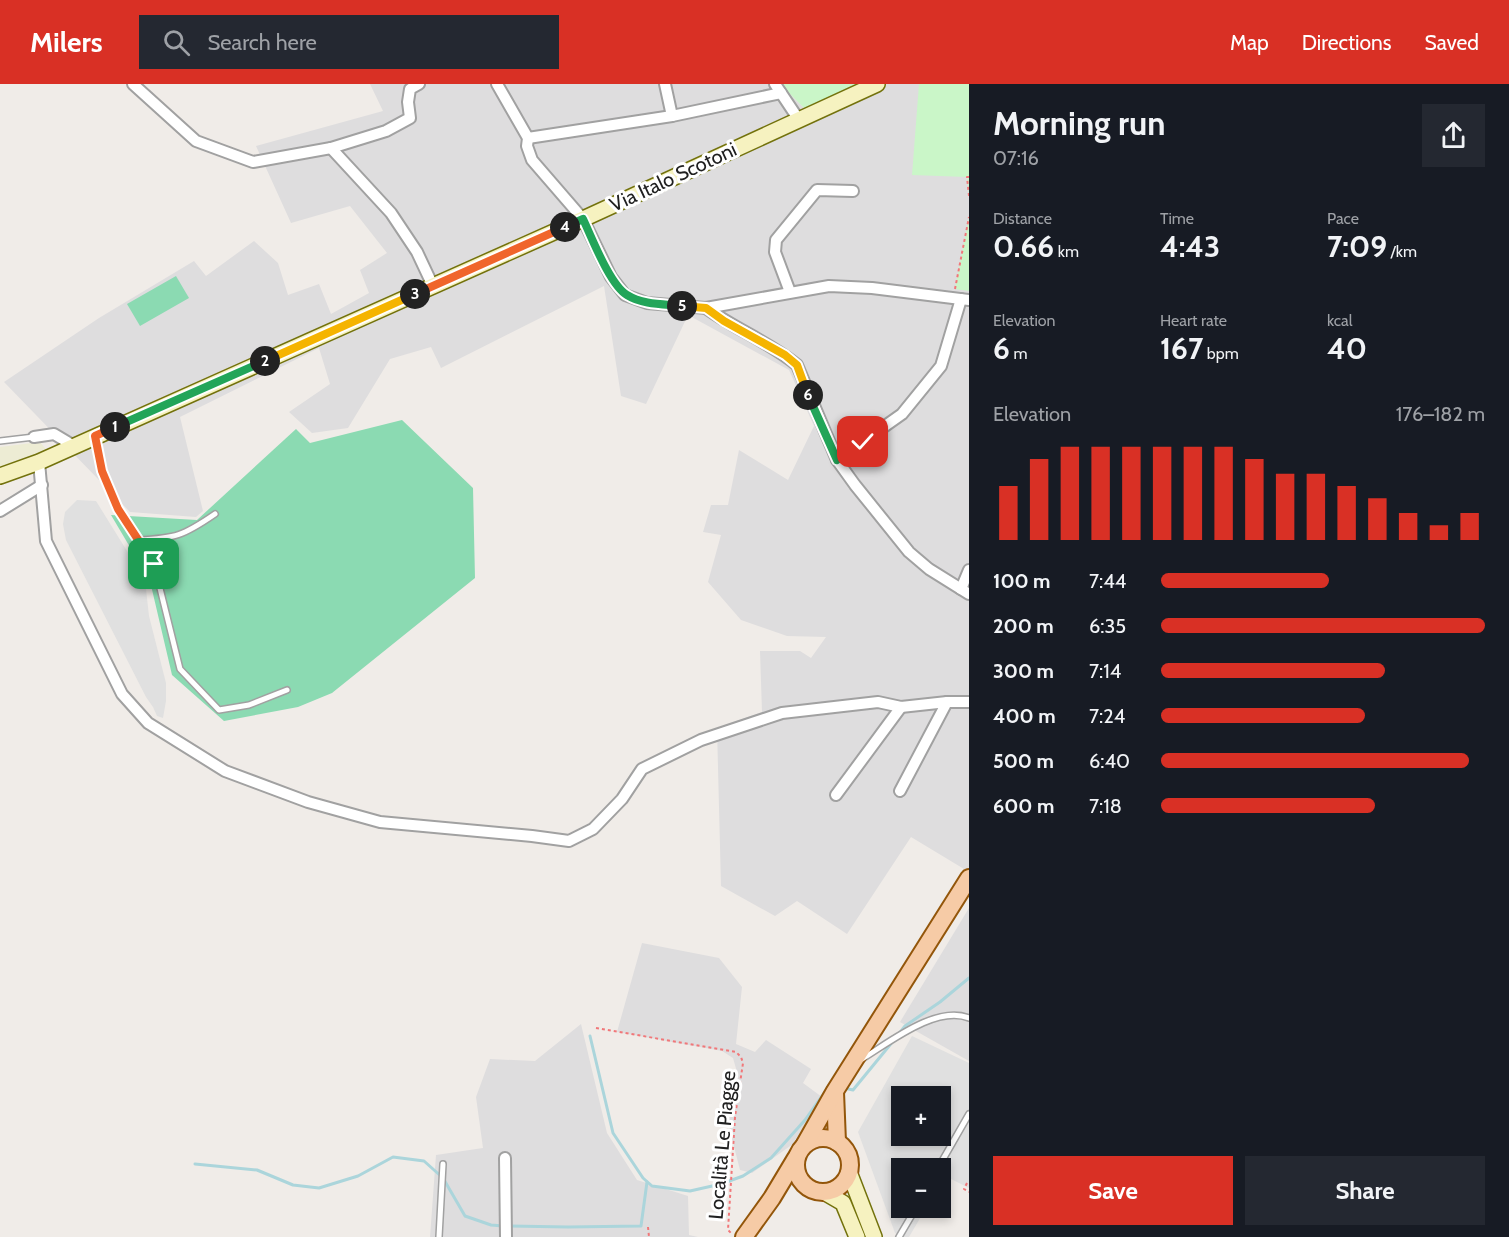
<!DOCTYPE html>
<meta charset="utf-8">
<style>
:root{--surface:#171b24;--page:#242831;--text:#f1f3f6;--muted:#9ea1a6;--accent:#d93025}
body{margin:0;font-family:Cabin,sans-serif;background:var(--page);color:var(--text);height:100vh;display:flex;flex-direction:column;font-size:22px;white-space:nowrap}
*{box-sizing:border-box;margin:0}
p{font-size:20px;color:var(--muted)}
.icon{flex:none;width:33px;height:33px;fill:none;stroke:currentColor;stroke-width:2;stroke-linecap:round;stroke-linejoin:round}
.map{position:relative;flex:1;overflow:hidden}
.drawer{display:flex;flex-direction:column;background:var(--surface);width:540px}
.drawer>*{flex:none}
.controls{position:absolute;left:891px;top:1002px;display:grid;gap:12px}
.controls a{display:grid;place-items:center;width:60px;height:60px;border-radius:0px;background:var(--surface);box-shadow:0 3px 9px #0003;font-size:30px}
.pin{position:absolute;display:grid;place-items:center;width:51px;height:51px;color:#fff;margin:-26px;border-radius:12px;box-shadow:0 3px 9px #0006}
.km{position:absolute;width:30px;height:30px;margin:-15px;border-radius:50%;background:#222;color:#fff;font-size:16px;line-height:30px;text-align:center}
.round{display:grid;place-items:center;flex:none;width:63px;height:63px;border-radius:0px;background:var(--page)}
.headline{display:flex;align-items:center;justify-content:space-between;height:102px;padding:0 24px}
h1{font-size:33px;font-weight:800;line-height:45px}
.figures{display:grid;grid-template-columns:repeat(3,1fr);gap:9px;height:102px;padding:6px 24px}
.figures div{display:grid;align-content:center}
.figures b{font-size:30px;font-weight:800}
.figures small{font-size:16px;font-weight:400}
.figures p{font-size:16px}
.chart{height:168px;padding:12px 24px}
.chart p{display:flex;justify-content:space-between}
.chart svg{width:100%;height:108px;margin-top:6px;stroke:var(--accent);stroke-width:6}
.button{display:flex;gap:12px;margin-top:auto;padding:12px 24px}
.button a{flex:1;height:69px;border-radius:0px;background:var(--accent);color:#fff;font-size:24px;font-weight:800;line-height:69px;text-align:center}
.button a+a{background:var(--page);color:var(--text)}
ul{padding:0 24px;list-style:none;font-size:20px}
li{display:grid;grid-template-columns:96px 72px 1fr;align-items:center;height:45px}
li i{height:15px;border-radius:8px;background:var(--accent)}
header{display:flex;align-items:center;gap:36px;box-sizing:border-box;height:84px;padding:0 30px;background:var(--accent);color:#fff}
header strong{font-size:28px}
nav{display:flex;gap:33px;margin-inline-start:auto;font-size:21px}
.search{width:420px;height:54px;background:var(--page);display:flex;align-items:center;gap:15px;box-sizing:border-box;padding:0 21px;border-radius:0px;color:var(--muted);font-size:22px}
main{display:flex;flex:1;min-height:0}
.map>svg:first-child{display:block}
.residential{fill:#deddde}
.farmland{fill:#edecd4}
.park{fill:#caf6c8}
.pitch{fill:#8bdab2}
.parking{fill:#e0e0e0;fill-rule:evenodd}
.lines{fill:none;stroke-linecap:round;stroke-linejoin:round}
.stream{stroke:#abd5db;stroke-width:3}
.lane-casing{stroke:#a1a1a1;stroke-width:8}
.street-casing{stroke:#a1a1a1;stroke-width:14}
.secondary-casing{stroke:#73720c;stroke-width:18}
.primary-casing{stroke:#93560a;stroke-width:20}
.path{stroke:#f17779;stroke-width:2;stroke-dasharray:3 3;stroke-linecap:butt}
.lane{stroke:#fff;stroke-width:5}
.street{stroke:#fff;stroke-width:10}
.secondary{stroke:#f6f2c0;stroke-width:15}
.primary{stroke:#f6cba6;stroke-width:16}
.split-1-casing{stroke:#fff;stroke-width:12}
.split-2-casing{stroke:#fff;stroke-width:12}
.split-3-casing{stroke:#fff;stroke-width:12}
.split-4-casing{stroke:#fff;stroke-width:12}
.split-5-casing{stroke:#fff;stroke-width:12}
.split-6-casing{stroke:#fff;stroke-width:12}
.split-7-casing{stroke:#fff;stroke-width:12}
.split-1{stroke:#f0652b;stroke-width:8}
.split-2{stroke:#22a559;stroke-width:8}
.split-3{stroke:#f5b400;stroke-width:8}
.split-4{stroke:#f0652b;stroke-width:8}
.split-5{stroke:#22a559;stroke-width:8}
.split-6{stroke:#f5b400;stroke-width:8}
.split-7{stroke:#22a559;stroke-width:8}
.labels{text-anchor:middle;dominant-baseline:central;stroke-width:6;stroke-linejoin:round;paint-order:stroke}
.street-label{font-size:20px;fill:#202020;stroke:#fff}
</style>
<header>
<strong>Milers</strong>
<div class="search"><svg class="icon" aria-label="search" viewBox="0 0 24 24"><circle cx="10" cy="10" r="6"/><path d="M15 15l6 6"/></svg>Search here</div>
<nav><a>Map</a><a>Directions</a><a>Saved</a></nav>
</header>
<main>
<div class="map">
<svg width="969" height="1153" viewBox="0 0 969 1153">
<rect width="100%" height="100%" fill="#f0ece8"/>
<g class="residential">
<polygon points="370,0 780,0 805,25 857,0 969,0 969,788 911,753 847,850 797,817 775,832 721,802 717,644 762,628 760,567 800,567 811,574 826,553 787,552 741,536 708,498 721,451 703,448 711,421 728,421 739,366 788,396 814,342 789,286 688,231 646,320 621,312 604,202 441,284 431,263 390,275 348,344 312,349 289,328 330,300 319,264 180,333 203,427 196,433 130,428 4,298 99,234 194,177 206,192 254,157 278,179 288,211 319,200 331,230 369,209 360,186 387,169 350,122 291,139 256,62 383,27"/>
<polygon points="969,824 969,977 900,938"/>
<polygon points="642,859 719,874 742,903 736,960 755,968 766,956 811,985 803,999 822,1013 793,1060 752,1089 740,1086 728,1039 737,988 733,974 722,967 617,948"/>
<polygon points="581,940 607,1049 637,1096 688,1112 689,1151 698,1153 430,1153 436,1071 483,1064 476,1013 490,975 535,977"/>
</g>
<polygon class="farmland" points="40,358 48,368 0,386 0,363"/>
<g class="park">
<polygon points="780,0 857,0 805,25"/>
<polygon points="919,0 969,0 969,112 967,93 912,91"/>
<polygon points="969,133 969,207 955,205"/>
</g>
<g class="pitch">
<polygon points="176,192 189,214 140,242 127,220"/>
<polygon points="402,336 473,404 475,494 332,609 298,623 224,637 172,591 150,497 111,431 197,436 296,345 310,359"/>
</g>
<g class="parking">
<polygon points="77,416 96,417 145,496 149,532 166,599 166,617 163,634 157,632 153,623 146,613 66,456 63,440 65,428"/>
<path d="M912 952 969 979V1104L945 1092 941 1099 940 1084H902V1124H926L909 1153H903L895 1149 858 1048ZM902 1012H940V1052H902Z"/>
</g>
<g class="lines">
<g class="stream">
<polyline points="898,951 905,942 940,918 969,894"/>
<polyline points="590,952 613,1049 643,1094 652,1102 690,1107 721,1100 743,1092 771,1074 805,1036 829,1002"/>
<polyline points="844,1004 853,1006 894,956"/>
<polyline points="195,1080 257,1086 293,1101 319,1104 358,1092 393,1073 424,1077 443,1094 465,1132 491,1141 503,1142"/>
<polyline points="510,1142 568,1143 641,1142 647,1098"/>
</g>
<defs>
<g id="lane">
<polyline points="96,354 102,387 118,425 154,480 180,585 219,626 249,621 287,606"/>
<polyline points="0,357 34,353"/>
<path d="M138 456C176 454 183 452 215 430"/>
<path d="M862 975C890 958 936 921 969 934"/>
<polyline points="938,1084 969,1030"/>
<polyline points="439,1153 443,1080"/>
<polyline points="899,1153 916,1124"/>
</g>
<g id="street">
<polyline points="133,0 196,57 253,78 331,64 386,47 410,34 408,18 410,5 419,0"/>
<polyline points="497,0 528,54 527,62 532,76 583,135 611,193 625,211 647,219 706,224 829,202 872,204 969,216"/>
<polyline points="665,0 672,32"/>
<polyline points="775,0 799,36"/>
<polyline points="528,54 672,32 781,9"/>
<polyline points="331,64 391,129 417,168 433,202"/>
<polyline points="790,208 775,168 776,156 817,106 853,107"/>
<path d="M706 224C735 245 769 258 797 281L837 376 855 401 909 468 929 485 969 510"/>
<polyline points="34,353 54,350 74,362"/>
<polyline points="837,376 902,330 941,282 961,215"/>
<polyline points="39,378 46,457 122,610 148,639 225,687 308,718 380,738 532,752 569,757 593,745 622,715 642,685 701,656 782,629 878,618 901,623 947,618 969,618"/>
<polyline points="0,427 42,401"/>
<polyline points="961,505 969,486"/>
<polyline points="900,707 947,618"/>
<polyline points="836,711 901,623"/>
<polyline points="505,1074 506,1153"/>
</g>
<g id="secondary">
<polyline points="0,392 39,378 583,135 877,0"/>
<polyline points="849,1088 874,1153"/>
<polyline points="824,1108 843,1119 857,1153"/>
</g>
<g id="primary">
<polyline points="835,1008 837,1058"/>
<circle cx="823" cy="1081" r="27"/>
<polyline points="805,1060 835,1007 969,794"/>
<polyline points="744,1153 772,1114 796,1074"/>
</g>
</defs>
<use href="#lane" class="lane-casing"/>
<use href="#street" class="street-casing"/>
<use href="#secondary" class="secondary-casing"/>
<use href="#primary" class="primary-casing"/>
<g class="path">
<polyline points="969,93 967,93 969,112"/>
<polyline points="955,205 969,133"/>
<polyline points="596,944 736,968 741,973 743,979 735,1033 728,1146 731,1149"/>
<polyline points="967,1099 964,1105 969,1108"/>
<polyline points="648,1143 649,1153"/>
</g>
<use href="#lane" class="lane"/>
<use href="#street" class="street"/>
<use href="#secondary" class="secondary"/>
<use href="#primary" class="primary"/>
</g>
<g class="lines">
<defs>
<polyline id="split-1" points="115,343 95,352 102,387 118,425 154,480"/>
<polyline id="split-2" points="115,343 265,277"/>
<polyline id="split-3" points="265,277 415,210"/>
<polyline id="split-4" points="415,210 565,143"/>
<path id="split-5" d="M565 143 583 135C592 154 610 201 627 211 643 221 664 220 682 222"/>
<polyline id="split-6" points="682,222 706,224 724,237 785,271 797,281 808,311"/>
<polyline id="split-7" points="808,311 837,376 863,358"/>
</defs>
<use href="#split-1" class="split-1-casing"/>
<use href="#split-2" class="split-2-casing"/>
<use href="#split-3" class="split-3-casing"/>
<use href="#split-4" class="split-4-casing"/>
<use href="#split-5" class="split-5-casing"/>
<use href="#split-6" class="split-6-casing"/>
<use href="#split-7" class="split-7-casing"/>
<use href="#split-1" class="split-1"/>
<use href="#split-2" class="split-2"/>
<use href="#split-3" class="split-3"/>
<use href="#split-4" class="split-4"/>
<use href="#split-5" class="split-5"/>
<use href="#split-6" class="split-6"/>
<use href="#split-7" class="split-7"/>
</g>
<g class="labels">
<g class="street-label">
<text transform="translate(673 93) rotate(-25)">Via Italo Scotoni</text>
<text transform="translate(722 1061) rotate(-85)">Località Le Piagge</text>
</g>
</g>
</svg>
<div class="controls">
<a>+</a>
<a>−</a>
</div>
<div class="pin" style="left:154px;top:480px;background:#1e9e55"><svg class="icon" aria-label="arrive" viewBox="0 0 24 24"><path d="M6 21V4h12l-3 4 3 4H6"/></svg></div>
<div class="pin" style="left:863px;top:358px;background:#d93025"><svg class="icon" aria-label="check" viewBox="0 0 24 24"><path d="M5 12l5 5 9-10"/></svg></div>
<b class="km" style="left:115px;top:343px">1</b>
<b class="km" style="left:265px;top:277px">2</b>
<b class="km" style="left:415px;top:210px">3</b>
<b class="km" style="left:565px;top:143px">4</b>
<b class="km" style="left:682px;top:222px">5</b>
<b class="km" style="left:808px;top:311px">6</b>
</div>
<section class="drawer">
<div class="headline"><div><h1>Morning run</h1><p>07:16</p></div><a class="round"><svg class="icon" aria-label="share" viewBox="0 0 24 24"><path d="M12 15V3M7 8l5-5 5 5M5 13v7h14v-7"/></svg></a></div>
<div class="figures">
<div><p>Distance</p><b>0.66<small> km</small></b></div>
<div><p>Time</p><b>4:43</b></div>
<div><p>Pace</p><b>7:09<small> /km</small></b></div>
</div>
<div class="figures">
<div><p>Elevation</p><b>6<small> m</small></b></div>
<div><p>Heart rate</p><b>167<small> bpm</small></b></div>
<div><p>kcal</p><b>40</b></div>
</div>
<div class="chart"><p><span>Elevation</span>176–182 m</p>
<svg viewBox="0 0 160 44" preserveAspectRatio="none"><path d="M5 44V22M15 44V11M25 44V6M35 44V6M45 44V6M55 44V6M65 44V6M75 44V6M85 44V11M95 44V17M105 44V17M115 44V22M125 44V27M135 44V33M145 44V38M155 44V33"/></svg>
</div>
<ul>
<li><b>100 m</b>7:44<i style="width:52%"></i></li>
<li><b>200 m</b>6:35<i style="width:100%"></i></li>
<li><b>300 m</b>7:14<i style="width:69%"></i></li>
<li><b>400 m</b>7:24<i style="width:63%"></i></li>
<li><b>500 m</b>6:40<i style="width:95%"></i></li>
<li><b>600 m</b>7:18<i style="width:66%"></i></li>
</ul>
<div class="button"><a>Save</a><a>Share</a></div>
</section>
</main>
